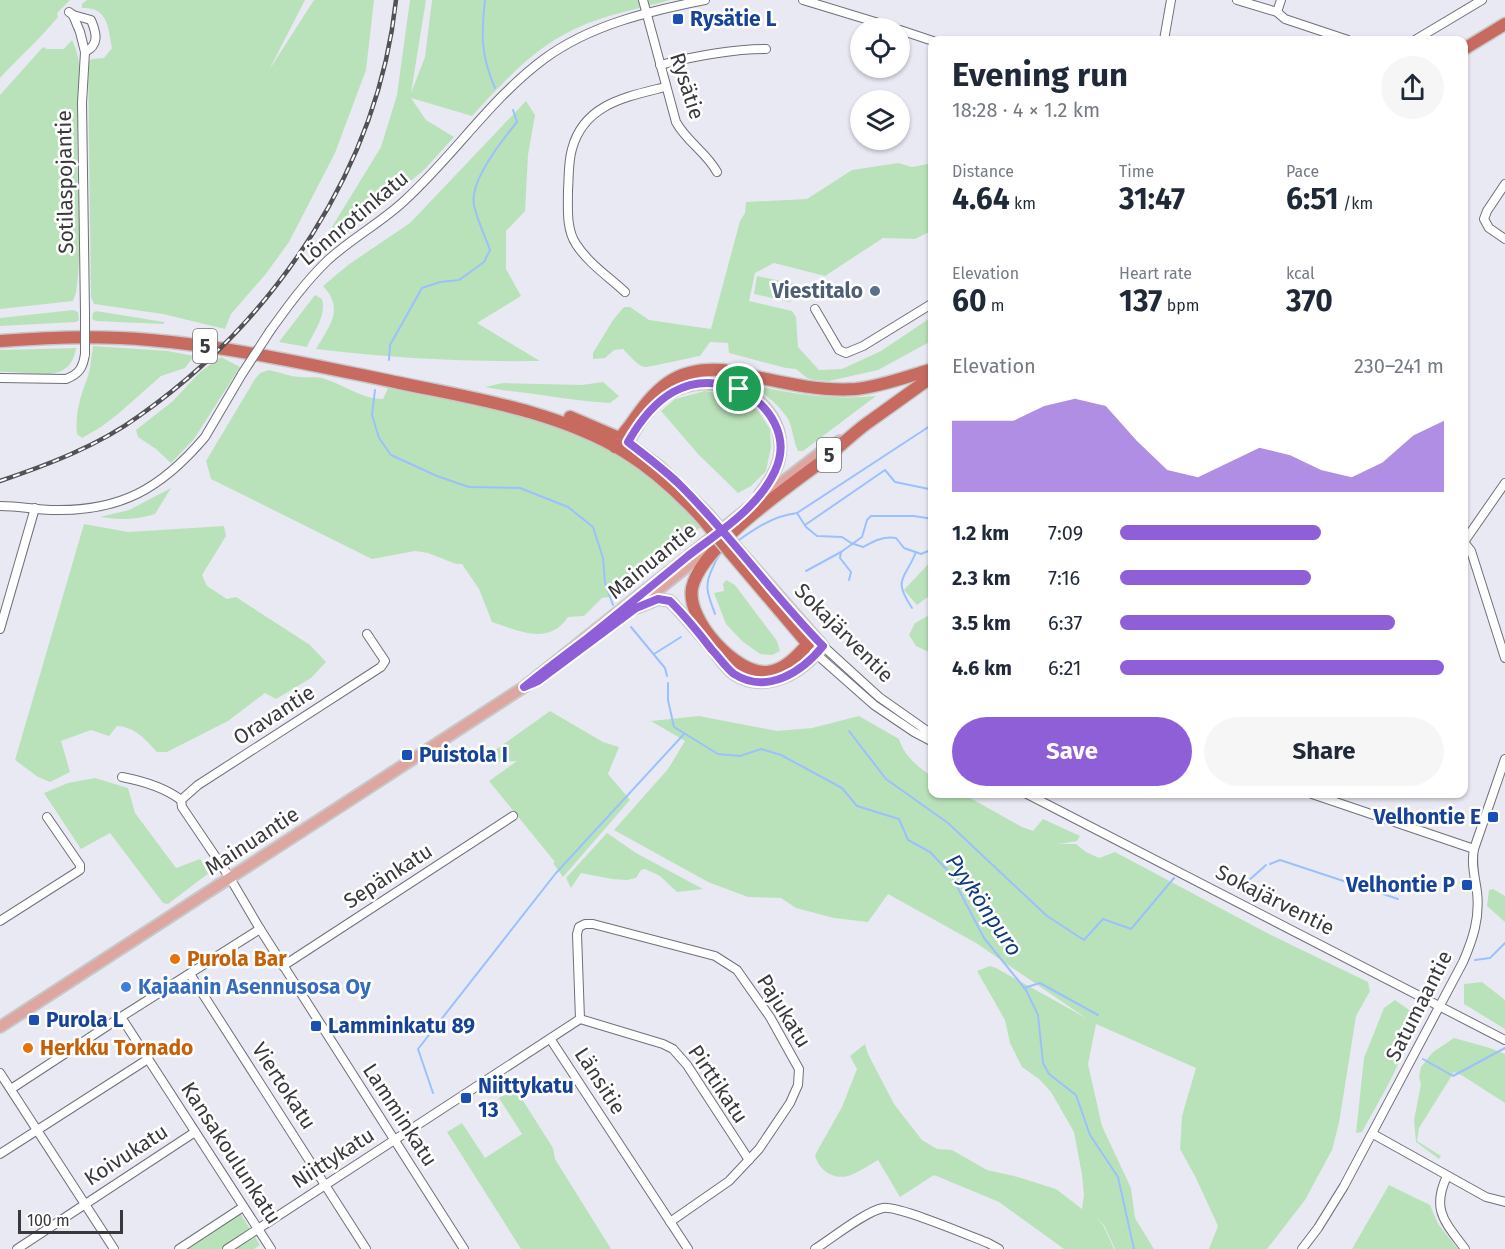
<!DOCTYPE html>
<meta charset="utf-8">
<style>
:root{--surface:#fff;--page:#f6f6f7;--text:#1f2937;--muted:#747a83;--accent:#8f5fd8}
body{margin:0;font-family:"Fira Sans",sans-serif;background:var(--page);color:var(--text);height:100vh;display:flex;flex-direction:column;font-size:22px;white-space:nowrap}
*{box-sizing:border-box;margin:0}
p{font-size:20px;color:var(--muted)}
.icon{flex:none;width:33px;height:33px;fill:none;stroke:currentColor;stroke-width:2;stroke-linecap:round;stroke-linejoin:round}
.map{position:relative;flex:1;overflow:hidden}
.panel{position:absolute;left:928px;top:36px;width:540px;height:762px;display:flex;flex-direction:column;background:var(--surface);border-radius:12px;box-shadow:0 2px 4px #0004}
.panel>*{flex:none}
.buttons{position:absolute;left:850px;top:18px;display:grid;gap:12px}
.buttons a{display:grid;place-items:center;width:60px;height:60px;border-radius:50%;background:var(--surface);box-shadow:0 2px 4px #0004;font-size:30px}
.scale{position:absolute;left:18px;bottom:15px;width:105px;box-sizing:border-box;padding-left:6px;border:3px solid #39393d;border-top:0;font-size:16px;line-height:21px;white-space:nowrap;color:#39393d;-webkit-text-stroke:4px #fff;paint-order:stroke}
.pin{position:absolute;display:grid;place-items:center;width:51px;height:51px;color:#fff;margin:-26px;border:3px solid #fff;border-radius:50%;box-shadow:0 2px 6px #0007}
.round{display:grid;place-items:center;flex:none;width:63px;height:63px;border-radius:32px;background:var(--page)}
.overview{display:flex;align-items:center;justify-content:space-between;height:102px;padding:0 24px}
h1{font-size:33px;font-weight:700;line-height:45px}
.metrics{display:grid;grid-template-columns:repeat(3,1fr);gap:9px;height:102px;padding:6px 24px}
.metrics div{display:grid;align-content:center}
.metrics b{font-size:30px;font-weight:700}
.metrics small{font-size:16px;font-weight:400}
.metrics p{font-size:16px}
.chart{height:168px;padding:12px 24px}
.chart p{display:flex;justify-content:space-between}
.chart svg{width:100%;height:108px;margin-top:6px;fill:var(--accent);opacity:.7}
.button{display:flex;gap:12px;margin-top:auto;padding:12px 24px}
.button a{flex:1;height:69px;border-radius:36px;background:var(--accent);color:#fff;font-size:24px;font-weight:700;line-height:69px;text-align:center}
.button a+a{background:var(--page);color:var(--text)}
ul{padding:0 24px;list-style:none;font-size:20px}
li{display:grid;grid-template-columns:96px 72px 1fr;align-items:center;height:45px}
li i{height:15px;border-radius:8px;background:var(--accent)}
.map>svg:first-child{display:block}
.green{fill:#bae2ba}
.lines{fill:none;stroke-linecap:round;stroke-linejoin:round}
.stream{stroke:#9bc1fd;stroke-width:2}
.minor-casing{stroke:#6f7079;stroke-width:10}
.major-casing{stroke:#c8c8c9;stroke-width:14}
.highway-casing{stroke:#c8c8c9;stroke-width:15}
.minor{stroke:#fff;stroke-width:8}
.major{stroke:#dda6a0;stroke-width:10}
.highway{stroke:#c76a60;stroke-width:12}
.rail-casing{stroke:#515156;stroke-width:4.5}
.rail{stroke:#fff;stroke-width:2;stroke-dasharray:7;stroke-linecap:butt}
.minor-bridge-casing{stroke:#6f7079;stroke-width:10;stroke-linecap:butt}
.major-bridge-casing{stroke:#c8c8c9;stroke-width:14;stroke-linecap:butt}
.highway-bridge-casing{stroke:#c8c8c9;stroke-width:15;stroke-linecap:butt}
.minor-bridge{stroke:#fff;stroke-width:8}
.major-bridge{stroke:#dda6a0;stroke-width:10}
.highway-bridge{stroke:#c76a60;stroke-width:12}
.route-casing{stroke:#fff;stroke-width:12}
.route{stroke:#8f5fd8;stroke-width:8}
.transit-dot{fill:#1a4fb4;stroke:#fff;stroke-width:2}
.service-dot{fill:#5c6f8a;stroke:#fff;stroke-width:2}
.food-dot{fill:#e8710a;stroke:#fff;stroke-width:2}
.shop-dot{fill:#3f7fe0;stroke:#fff;stroke-width:2}
.labels{text-anchor:middle;dominant-baseline:central;stroke-width:5;stroke-linejoin:round;paint-order:stroke}
.shield{fill:#fff;stroke:#747477;stroke-width:1.5}
.shield-label{font-size:20px;font-weight:bold;fill:#39393d}
.transit-label{font-size:21px;font-weight:bold;fill:#164399;stroke:#fff;text-anchor:start}
.street-label{font-size:21px;fill:#39393d;stroke:#fff}
.service-label{font-size:21px;font-weight:bold;fill:#4e5e75;stroke:#fff;text-anchor:end}
.food-label{font-size:21px;font-weight:bold;fill:#c56008;stroke:#fff;text-anchor:start}
.shop-label{font-size:21px;font-weight:bold;fill:#366cbe;stroke:#fff;text-anchor:start}
.water-label{font-size:22px;font-style:italic;fill:#0e3a7e;stroke:#fff}
</style>
<div class="map">
<svg width="1505" height="1249" viewBox="0 0 1505 1249">
<rect width="100%" height="100%" fill="#e9e9f4"/>
<g class="green">
<path d="M0 0H70L57 13 58 17C40 39 19 57 0 78Z"/>
<path d="M87 0H305L269 70 314 0H374L366 70 335 153 289 242 265 275 231 314 225 329 163 314 94 304 91 297 88 62 92 59 104 58 112 48C108 27 108 7 82 8V4Z"/>
<path d="M410 0H426L411 93 425 57 432 0H670C642 8 613 13 586 24 538 43 506 79 472 116L411 98 426 120 454 137 424 170 328 248 327 235 381 147 397 95Z"/>
<path d="M72 40C87 69 77 113 77 145 77 194 83 244 76 293L73 301 0 309V95L43 47 47 49H64Z"/>
<path d="M526 101 535 115 528 155 525 211 506 231V269L521 296 477 323 540 361C463 362 392 358 316 349 329 326 345 310 323 286L348 265 410 223Z"/>
<path d="M898 163 912 167 933 163V230L915 239 883 238 825 276 774 263 755 273 749 301 792 311 796 317 798 347 819 370 842 369 881 351 933 316V340L878 370 829 381 815 380 807 378 796 369 786 368 729 353 728 343 710 342 700 356C692 357 647 368 644 367 637 365 629 355 623 349L614 350 605 358 593 359V353L613 320 624 307H630L649 320 711 329 740 221 745 213 746 202 807 199 852 170Z"/>
<polygon points="757,276 795,284 790,302 754,294"/>
<path d="M315 295 322 299C327 315 314 331 307 347L279 342Z"/>
<polygon points="73,310 78,312 79,320 76,322 0,326 0,318"/>
<polygon points="96,311 164,322 164,324 96,321 92,319 93,313"/>
<path d="M93 346 168 351 194 356 185 368 161 376 118 414 101 427 82 438 77 434C75 414 80 397 87 379 91 369 91 357 93 346Z"/>
<path d="M76 348C70 388 28 370 0 372V350Z"/>
<polygon points="221,357 240,367 194,439 171,463 156,449 138,437 136,430 173,401 200,372"/>
<path d="M269 370C279 372 291 377 301 377 310 378 316 376 325 379 344 385 362 399 383 399L388 388C498 409 632 427 701 527L617 596 602 598 584 616 568 617C549 646 519 631 492 622L479 589 462 564H456L428 553 415 551 372 559 211 479 206 461 255 379 260 373Z"/>
<path d="M603 382 619 396 610 403C587 402 564 398 541 395 522 392 504 391 485 387L503 383 582 385Z"/>
<path d="M753 385C794 395 833 400 876 396L803 451H798C793 441 793 428 788 419 780 406 765 395 753 385Z"/>
<polygon points="705,391 739,396 759,412 770,429 771,447 766,471 751,486 738,493 698,454 661,411 675,399"/>
<path d="M171 488 155 514C136 520 120 520 100 517L129 510Z"/>
<path d="M84 524 128 532 224 526 226 536 202 575 207 586 227 599 236 597 310 645 326 662 311 678 276 699 265 693 228 721 167 752H157C145 739 135 727 117 726L109 736 91 730 61 741 70 772 50 782 38 777 15 760Z"/>
<polygon points="933,559 933,593 917,605 904,590"/>
<polygon points="726,580 735,585 777,641 780,651 772,655 760,654 742,641 726,624 714,593 724,591 723,584"/>
<polygon points="933,613 933,654 916,646 909,635 915,623"/>
<polygon points="550,711 603,742 619,747 608,774 630,800 563,877 553,863 555,862 489,781 517,761 492,762 484,758"/>
<path d="M699 716 777 731 812 728 859 716 899 739C904 756 919 768 933 777V794H963L1022 827 1033 831 1043 819 1080 836 1077 841 1059 844H1076L1086 852 1099 858 1115 852 1267 933 1368 982 1370 991 1356 1016 1339 1123 1332 1150 1305 1200 1267 1249H1209L1218 1226 1195 1176 1180 1149 1182 1116 1196 1068 1096 1024 1088 1064 1102 1126 1131 1188 1135 1218 1154 1249H1115L1104 1225 1097 1219 1103 1225 1114 1249H1064L999 1202 934 1175 900 1197 878 1160C869 1165 858 1173 848 1176 832 1180 818 1169 815 1155L842 1107 857 1069 850 1056 865 1044 868 1054 894 1104 922 1140 937 1149 952 1150 987 1170 1014 1176 1056 1189 1082 1209 1084 1195 1082 1175 1074 1132 1051 1092 1039 1079 1022 1067 1010 1043 1005 1020 977 971 990 966 996 968 1086 1018 976 943 888 894 868 922 834 918 796 908 781 898 748 897 708 882 614 830 668 769 685 741 651 721Z"/>
<polygon points="95,778 128,788 135,813 176,868 200,859 209,873 168,904 163,903 110,833 81,849 44,793 68,783"/>
<polygon points="607,833 636,853 703,889 677,892 660,876 645,869 641,870 636,878 627,880 612,879 581,873 571,888 566,878"/>
<polygon points="1493,889 1505,896 1505,922 1487,906 1489,890"/>
<polygon points="1482,982 1505,1000 1505,1029 1464,1004 1464,984"/>
<path d="M1395 1000 1412 1012C1416 1043 1377 1103 1362 1132L1356 1133 1364 1058 1384 1008Z"/>
<polygon points="1454,1038 1490,1048 1505,1054 1505,1103 1463,1076 1454,1072 1419,1128 1417,1141 1441,1156 1439,1159 1416,1142 1414,1120 1421,1084 1419,1077 1421,1067 1433,1052"/>
<polygon points="515,1088 553,1148 555,1159 611,1249 521,1249 447,1132 462,1123 485,1158 522,1134 499,1098"/>
<polygon points="1389,1185 1430,1205 1438,1224 1458,1249 1352,1249"/>
<polygon points="240,1213 260,1245 254,1249 186,1249"/>
</g>
<g class="lines">
<g class="stream">
<path d="M485 0C481 35 481 56 495 88"/>
<path d="M389 360 390 345 422 288 440 282 459 280 484 262 490 250C485 236 477 220 474 205 469 182 503 139 517 122L513 110"/>
<polyline points="375,390 372,415 379,438 391,455 437,476 469,487 520,488 568,507 593,527 603,558 605,583 613,605"/>
<polyline points="929,489 933,496"/>
<path d="M797 513 806 527 817 536 842 537 851 543 863 547C874 541 883 536 896 538L904 548 921 554 933 549"/>
<polyline points="805,525 885,470 895,482 929,489 933,485"/>
<path d="M736 542C756 528 773 516 797 513L933 424"/>
<polyline points="806,571 841,552"/>
<polyline points="849,580 851,572 840,558 841,552 862,537 867,520 871,516 914,516 933,519"/>
<path d="M912 608C892 578 905 580 916 552"/>
<path d="M715 614C708 594 703 587 713 567 716 560 718 555 724 551"/>
<polyline points="631,627 665,668 667,676"/>
<polyline points="654,654 681,637"/>
<polyline points="668,683 668,700 674,727 718,754 740,756 761,749 781,755 842,788 857,806 899,819 908,840 930,852 950,873 984,938 1026,990 1038,1015 1043,1063 1049,1074 1076,1095 1090,1135 1118,1177 1134,1249"/>
<polyline points="849,731 886,779 948,823 1047,916 1084,940 1103,919 1131,929 1174,878"/>
<polyline points="1270,864 1280,860 1398,899"/>
<polyline points="1238,890 1266,865"/>
<polyline points="1475,960 1490,958 1505,943"/>
<polyline points="1024,988 1040,983 1098,1015"/>
<polyline points="1423,1059 1453,1076 1505,1048"/>
<polyline points="433,1093 418,1049 556,873 684,734"/>
</g>
<defs>
<g id="minor">
<path d="M643 0 676 122C687 142 706 152 717 172"/>
<polyline points="803,0 895,28"/>
<polyline points="1237,0 1277,12 1281,0"/>
<polyline points="69,12 73,15 80,32 85,52 82,103 85,313"/>
<polyline points="1277,12 1285,19 1348,40"/>
<path d="M73 15 91 20C97 34 99 45 85 52"/>
<polyline points="900,30 933,41"/>
<polyline points="1164,40 1171,0"/>
<polyline points="1415,40 1482,0"/>
<path d="M660 65C695 56 730 49 766 49"/>
<polyline points="1505,184 1487,211 1484,219 1489,228 1505,239"/>
<path d="M625 292C609 277 588 263 576 244 566 229 568 208 568 190 569 177 568 163 572 149 584 104 626 97 665 87"/>
<polyline points="815,309 839,350 846,353 863,346 933,303"/>
<path d="M270 331C288 306 306 281 328 260 351 239 380 223 403 202 453 157 490 99 544 59 590 25 649 11 705 0"/>
<path d="M0 378 66 379C79 374 83 368 85 354"/>
<path d="M0 506C17 506 34 509 51 510 120 512 161 489 205 437L242 374"/>
<polyline points="1464,542 1471,551 1505,658"/>
<polyline points="1464,542 1505,483"/>
<polyline points="0,629 35,508"/>
<polyline points="823,646 879,697 933,735"/>
<polyline points="814,652 874,705 914,732 933,742"/>
<path d="M122 777C143 781 164 787 181 800L182 807 230 878 260 929 464 1249"/>
<polyline points="1027,794 1505,1040"/>
<polyline points="1312,794 1474,849"/>
<polyline points="181,800 198,785 381,667 385,661 367,634"/>
<polyline points="0,921 80,870 80,865 47,817"/>
<polyline points="283,966 513,816"/>
<polyline points="190,974 366,1249"/>
<polyline points="121,1017 271,1249"/>
<polyline points="580,1019 663,1044 673,1049 687,1065 749,1160"/>
<polyline points="551,1040 688,1249"/>
<polyline points="0,1073 114,1249"/>
<polyline points="11,1089 121,1017 260,929"/>
<polyline points="1373,1134 1486,1197 1505,1202"/>
<polyline points="0,1154 148,1059"/>
<path d="M1447 1176C1431 1210 1445 1222 1465 1249"/>
<polyline points="17,1249 195,1132"/>
<polyline points="179,1249 243,1207"/>
<polyline points="227,1249 580,1019 577,934 579,927 585,924 593,924 715,956 737,970 770,1017 799,1069 798,1085 790,1103 759,1149 729,1181 670,1222"/>
<path d="M815 1249C831 1239 866 1211 883 1208 897 1205 970 1236 988 1243L999 1249"/>
<path d="M1302 1249 1318 1228 1344 1186 1463 962C1473 939 1480 918 1477 892 1475 877 1471 864 1474 849L1505 759"/>
</g>
<g id="major">
<polyline points="624,440 660,467 707,513"/>
<path d="M624 452C633 431 648 407 668 394 712 366 787 396 780 454 778 470 769 482 760 494"/>
<polyline points="643,602 715,544"/>
<path d="M636 608 658 599 670 601C685 616 699 633 713 650 719 657 726 668 734 674 767 695 802 672 823 646L737 548"/>
<polyline points="0,1027 524,687 750,507 820,453 840,441"/>
</g>
<g id="highway">
<polyline points="1464,49 1505,24"/>
<path d="M0 341C50 337 100 335 150 340 234 347 317 366 400 383 476 399 557 411 625 452 654 470 678 492 701 517"/>
<polyline points="570,417 619,438"/>
<path d="M615 447C619 438 625 432 631 424 656 388 675 367 722 370 767 378 810 392 856 389 883 386 908 376 933 369"/>
<path d="M730 552 808 644C797 656 785 670 768 672 736 675 686 620 692 588 701 546 787 488 821 462 836 450 850 436 866 424 888 408 911 392 933 376"/>
</g>
</defs>
<use href="#minor" class="minor-casing"/>
<use href="#major" class="major-casing"/>
<use href="#highway" class="highway-casing"/>
<use href="#minor" class="minor"/>
<use href="#major" class="major"/>
<use href="#highway" class="highway"/>
<defs>
<path id="rail" d="M0 481C47 465 98 446 139 416 275 320 378 168 396 0"/>
</defs>
<use href="#rail" class="rail-casing"/>
<use href="#rail" class="rail"/>
<defs>
<g id="minor-bridge">
<polyline points="85,354 85,313"/>
<polyline points="242,374 270,331"/>
</g>
<polyline id="major-bridge" points="707,513 737,548"/>
<polyline id="highway-bridge" points="701,517 730,552"/>
</defs>
<use href="#minor-bridge" class="minor-bridge-casing"/>
<use href="#major-bridge" class="major-bridge-casing"/>
<use href="#highway-bridge" class="highway-bridge-casing"/>
<use href="#minor-bridge" class="minor-bridge"/>
<use href="#major-bridge" class="major-bridge"/>
<use href="#highway-bridge" class="highway-bridge"/>
</g>
<g class="lines">
<defs>
<path id="route" d="M739 389C770 405 791 437 775 471 758 508 719 532 688 556 654 584 620 612 585 640 565 655 544 671 524 687L538 681 636 608 658 599 670 601C685 616 699 633 712 650 719 657 726 668 734 674 767 695 802 672 823 646 772 594 730 534 678 483 662 468 645 455 628 442 653 398 687 370 739 389"/>
</defs>
<use href="#route" class="route-casing"/>
<use href="#route" class="route"/>
</g>
<g class="transit-dot">
<rect x="672" y="13" width="12" height="12" rx="3"/>
<rect x="401" y="749" width="12" height="12" rx="3"/>
<rect x="1487" y="811" width="12" height="12" rx="3"/>
<rect x="1461" y="879" width="12" height="12" rx="3"/>
<rect x="28" y="1014" width="12" height="12" rx="3"/>
<rect x="310" y="1020" width="12" height="12" rx="3"/>
<rect x="460" y="1092" width="12" height="12" rx="3"/>
</g>
<circle class="service-dot" cx="875" cy="291" r="6"/>
<g class="food-dot">
<circle cx="175" cy="959" r="6"/>
<circle cx="28" cy="1048" r="6"/>
</g>
<circle class="shop-dot" cx="126" cy="987" r="6"/>
<g class="labels">
<g class="shield">
<rect x="193" y="329" width="24" height="34" rx="4.5"/>
<rect x="817" y="438" width="24" height="34" rx="4.5"/>
</g>
<g class="shield-label">
<text x="205" y="346">5</text>
<text x="829" y="455">5</text>
</g>
<g class="transit-label">
<text x="690" y="19">Rysätie L</text>
<text x="419" y="755">Puistola I</text>
<text x="1481" y="817" text-anchor="end">Velhontie E</text>
<text x="1455" y="885" text-anchor="end">Velhontie P</text>
<text x="46" y="1020">Purola L</text>
<text x="328" y="1026">Lamminkatu 89</text>
<text x="478" y="1086">Niittykatu<tspan x="478" dy="24">13</tspan></text>
</g>
<g class="street-label">
<text transform="translate(687 86) rotate(72)">Rysätie</text>
<text transform="translate(65 182) rotate(-91)">Sotilaspojantie</text>
<text transform="translate(354 218) rotate(-40)">Lönnrotinkatu</text>
<text transform="translate(652 561) rotate(-39)">Mainuantie</text>
<text transform="translate(844 633) rotate(45)">Sokajärventie</text>
<text transform="translate(274 715) rotate(-33)">Oravantie</text>
<text transform="translate(252 841) rotate(-33)">Mainuantie</text>
<text transform="translate(388 876) rotate(-33)">Sepänkatu</text>
<text transform="translate(1275 900) rotate(27)">Sokajärventie</text>
<text transform="translate(1419 1006) rotate(-63)">Satumaantie</text>
<text transform="translate(784 1011) rotate(58)">Pajukatu</text>
<text transform="translate(600 1081) rotate(57)">Länsitie</text>
<text transform="translate(718 1084) rotate(56)">Pirttikatu</text>
<text transform="translate(284 1086) rotate(57)">Viertokatu</text>
<text transform="translate(400 1115) rotate(57)">Lamminkatu</text>
<text transform="translate(231 1153) rotate(57)">Kansakoulunkatu</text>
<text transform="translate(126 1155) rotate(-33)">Koivukatu</text>
<text transform="translate(333 1158) rotate(-33)">Niittykatu</text>
</g>
<g class="service-label">
<text x="863" y="291">Viestitalo</text>
</g>
<g class="food-label">
<text x="187" y="959">Purola Bar</text>
<text x="40" y="1048">Herkku Tornado</text>
</g>
<g class="shop-label">
<text x="138" y="987">Kajaanin Asennusosa Oy</text>
</g>
<g class="water-label">
<text transform="translate(984 905) rotate(56)">Pyykönpuro</text>
</g>
</g>
</svg>
<div class="buttons">
<a><svg class="icon" aria-label="locate" viewBox="0 0 24 24"><circle cx="12" cy="12" r="6"/><path d="M12 2v4M12 18v4M2 12h4M18 12h4"/></svg></a>
<a><svg class="icon" aria-label="layers" viewBox="0 0 24 24"><path d="M12 4l9 5-9 5-9-5zM3 14l9 5 9-5"/></svg></a>
</div>
<div class="scale">100 m</div>
<div class="pin" style="left:739px;top:389px;background:#1e9e55"><svg class="icon" aria-label="arrive" viewBox="0 0 24 24"><path d="M6 21V4h12l-3 4 3 4H6"/></svg></div>
<section class="panel">
<div class="overview"><div><h1>Evening run</h1><p>18:28 · 4 × 1.2 km</p></div><a class="round"><svg class="icon" aria-label="share" viewBox="0 0 24 24"><path d="M12 15V3M7 8l5-5 5 5M5 13v7h14v-7"/></svg></a></div>
<div class="metrics">
<div><p>Distance</p><b>4.64<small> km</small></b></div>
<div><p>Time</p><b>31:47</b></div>
<div><p>Pace</p><b>6:51<small> /km</small></b></div>
</div>
<div class="metrics">
<div><p>Elevation</p><b>60<small> m</small></b></div>
<div><p>Heart rate</p><b>137<small> bpm</small></b></div>
<div><p>kcal</p><b>370</b></div>
</div>
<div class="chart"><p><span>Elevation</span>230–241 m</p>
<svg viewBox="0 0 160 44" preserveAspectRatio="none"><path d="M0 44V15L10 15L20 15L30 9L40 6L50 9L60 23L70 35L80 38L90 32L100 26L110 29L120 35L130 38L140 32L150 21L160 15V44z"/></svg>
</div>
<ul>
<li><b>1.2 km</b>7:09<i style="width:62%"></i></li>
<li><b>2.3 km</b>7:16<i style="width:59%"></i></li>
<li><b>3.5 km</b>6:37<i style="width:85%"></i></li>
<li><b>4.6 km</b>6:21<i style="width:100%"></i></li>
</ul>
<div class="button"><a>Save</a><a>Share</a></div>
</section>
</div>
